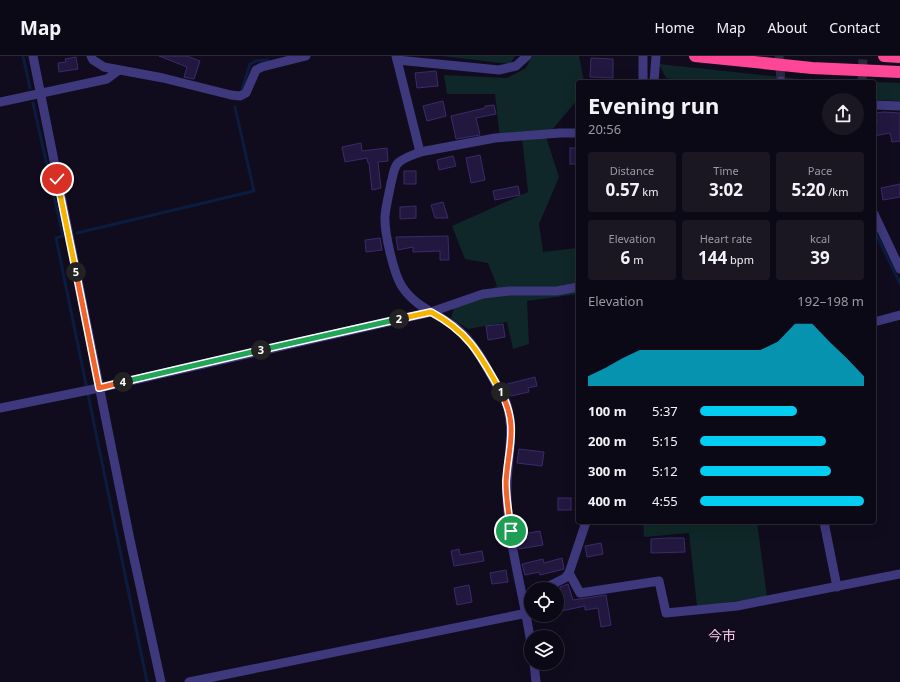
<!DOCTYPE html>
<meta charset="utf-8">
<style>
:root{--surface:#0c0916;--page:#1a1723;--text:#f1f3f6;--muted:#9a9aa1;--line:#2c2a35;--accent:#03cef1}
body{margin:0;font-family:"Noto Sans","Noto Sans JP",sans-serif;background:var(--page);color:var(--text);height:100vh;display:flex;flex-direction:column;font-size:15px;white-space:nowrap}
*{box-sizing:border-box;margin:0}
p{font-size:13px;color:var(--muted)}
.icon{flex:none;width:22px;height:22px;fill:none;stroke:currentColor;stroke-width:2;stroke-linecap:round;stroke-linejoin:round}
.map{position:relative;flex:1;overflow:hidden}
.panel{position:absolute;left:576px;top:24px;width:300px;height:444px;display:flex;flex-direction:column;background:var(--surface);border-radius:4px;box-shadow:0 4px 16px #0002,0 0 0 1px var(--line)}
.panel>*{flex:none}
.tools{position:absolute;left:524px;top:526px;display:grid;gap:8px}
.tools a{display:grid;place-items:center;width:40px;height:40px;border-radius:50%;background:var(--surface);box-shadow:0 4px 16px #0002,0 0 0 1px var(--line);font-size:20px}
.pin{position:absolute;display:grid;place-items:center;width:34px;height:34px;color:#fff;margin:-17px;border:2px solid #fff;border-radius:50%;box-shadow:0 1px 4px #0007}
.km{position:absolute;width:20px;height:20px;margin:-10px;border-radius:50%;background:#222;color:#fff;font-size:11px;line-height:20px;text-align:center}
.round{display:grid;place-items:center;flex:none;width:42px;height:42px;border-radius:21px;background:var(--page)}
.head{display:flex;align-items:center;justify-content:space-between;height:68px;padding:0 12px}
h1{font-size:22px;font-weight:700;line-height:30px}
.figures{display:grid;grid-template-columns:repeat(3,1fr);gap:6px;height:68px;padding:4px 12px}
.figures div{display:grid;align-content:center;border-radius:4px;background:var(--page);text-align:center}
.figures b{font-size:17px;font-weight:700}
.figures small{font-size:11px;font-weight:400}
.figures p{font-size:11px}
.chart{height:112px;padding:8px 12px}
.chart p{display:flex;justify-content:space-between}
.chart svg{width:100%;height:72px;margin-top:4px;fill:var(--accent);opacity:.7}
ul{padding:0 12px;list-style:none;font-size:13px}
li{display:grid;grid-template-columns:64px 48px 1fr;align-items:center;height:30px}
li i{height:10px;border-radius:5px;background:var(--accent)}
header{display:flex;align-items:center;gap:24px;box-sizing:border-box;height:56px;padding:0 20px;background:var(--surface);border-bottom:1px solid var(--line)}
header strong{font-size:19px}
nav{display:flex;gap:22px;margin-inline-start:auto;font-size:14px}
.map>svg:first-child{display:block}
.green{fill:#0f2728}
.lines{fill:none;stroke-linecap:round;stroke-linejoin:round}
.stream{stroke:#0b1c3e;stroke-width:3}
.building{fill:#22183f;stroke:#3a2b6a}
.street-tunnel{stroke:#2d2840;stroke-width:9;stroke-dasharray:9 4.5;stroke-linecap:butt}
.street{stroke:#3e387d;stroke-width:9}
.highway{stroke:#fd4695;stroke-width:12}
.split-1-casing{stroke:#fff;stroke-width:8}
.split-2-casing{stroke:#fff;stroke-width:8}
.split-3-casing{stroke:#fff;stroke-width:8}
.split-4-casing{stroke:#fff;stroke-width:8}
.split-5-casing{stroke:#fff;stroke-width:8}
.split-6-casing{stroke:#fff;stroke-width:8}
.split-1{stroke:#f0652b;stroke-width:5}
.split-2{stroke:#f5b400;stroke-width:5}
.split-3{stroke:#22a559;stroke-width:5}
.split-4{stroke:#22a559;stroke-width:5}
.split-5{stroke:#f0652b;stroke-width:5}
.split-6{stroke:#f5b400;stroke-width:5}
.labels{text-anchor:middle;dominant-baseline:central;stroke-width:4;stroke-linejoin:round;paint-order:stroke}
.neighbourhood-label{font-size:14px;fill:#fecce9;stroke:#100c1e}
</style>
<header>
<strong>Map</strong>
<nav><a>Home</a><a>Map</a><a>About</a><a>Contact</a></nav>
</header>
<div class="map">
<svg width="900" height="626" viewBox="0 0 900 626">
<rect width="100%" height="100%" fill="#100c1e"/>
<g class="green">
<polygon points="442,0 515,0 510,8"/>
<polygon points="532,0 579,0 584,26 578,26 578,43 546,81 559,121 539,168 543,196 578,192 578,238 527,245 529,288 513,293 507,266 468,273 451,262 454,252 497,230 488,207 465,203 452,170 528,136 522,82 500,82 495,38 447,38 444,19 507,22 526,12"/>
<polygon points="659,8 800,23 868,26 694,26 666,22"/>
<polygon points="874,26 900,27 900,45 874,44"/>
<polygon points="643,466 757,466 767,541 697,550 689,477 644,481"/>
</g>
<g class="lines">
<g class="stream">
<polyline points="23,0 30,32"/>
<polyline points="242,33 250,8 256,5 268,4"/>
<polyline points="33,47 63,180 56,182 147,626"/>
<polyline points="874,174 900,227"/>
<polyline points="77,177 254,135 235,51"/>
</g>
</g>
<g class="building">
<polygon points="159,0 187,0 200,5 194,23 184,21 187,11"/>
<polygon points="76,1 78,13 59,16 58,7 66,6 65,3"/>
<polygon points="591,2 613,3 613,22 590,21"/>
<polygon points="436,15 438,30 417,32 415,17"/>
<polygon points="443,45 446,60 427,65 423,50"/>
<polygon points="494,49 496,58 476,62 480,79 456,83 451,60 485,52 485,50"/>
<polygon points="884,56 900,57 900,85 892,86 890,77 874,80 874,67 877,67 876,57"/>
<polygon points="361,87 362,95 387,92 388,105 378,106 381,132 372,134 369,107 368,107 367,102 345,106 342,91"/>
<rect x="570" y="92" width="8" height="16"/>
<polygon points="480,99 485,124 471,127 466,102"/>
<polygon points="453,100 456,110 439,114 437,104"/>
<rect x="404" y="115" width="12" height="13"/>
<polygon points="900,128 900,141 883,144 881,132"/>
<polygon points="518,130 520,139 495,144 493,135"/>
<polygon points="443,146 448,162 435,162 431,149"/>
<polygon points="416,150 416,162 400,163 400,151"/>
<polygon points="448,180 449,204 440,204 440,195 413,196 413,191 398,194 396,181"/>
<polygon points="380,182 382,194 366,196 365,184"/>
<polygon points="503,268 505,281 488,284 486,270"/>
<polygon points="535,321 537,330 528,332 529,336 511,340 507,328"/>
<polygon points="519,393 544,396 542,410 517,407"/>
<rect x="558" y="442" width="13" height="12"/>
<polygon points="540,475 543,489 519,493 517,479"/>
<polygon points="669,482 684,482 685,496 651,497 651,483"/>
<polygon points="601,487 603,498 587,501 585,490"/>
<polygon points="459,493 460,499 482,495 484,505 454,510 451,495"/>
<polygon points="562,502 564,513 540,519 539,516 525,519 522,508 543,503 544,507"/>
<polygon points="506,514 508,526 492,528 490,517"/>
<polygon points="568,528 573,544 606,539 611,569 601,571 598,552 585,554 585,550 557,556 557,543 562,541 560,531"/>
<polygon points="469,529 472,546 457,549 454,532"/>
</g>
<g class="lines">
<g class="street-tunnel">
<polyline points="779,0 781,25"/>
<polyline points="862,26 863,0"/>
</g>
<g class="street">
<polyline points="33,0 130,484 161,626"/>
<polyline points="91,0 93,4 104,11 163,22 231,39 240,40 246,37 256,14 262,11 306,0"/>
<path d="M396 0 420 96C413 99 403 102 398 107 393 112 393 121 391 127 389 138 386 149 385 160 384 176 394 220 403 232 416 251 436 257 454 270 473 285 484 306 496 328 500 335 505 342 507 349 516 380 505 411 507 442 509 492 524 539 531 588"/>
<polyline points="397,4 499,14 516,10 527,0"/>
<polyline points="781,25 781,26"/>
<polyline points="643,26 643,0"/>
<polyline points="654,26 656,0"/>
<polyline points="0,46 107,23 119,14"/>
<polyline points="874,49 900,50"/>
<polyline points="420,96 495,82 560,77 578,77"/>
<polyline points="874,158 900,213"/>
<polyline points="874,266 900,259"/>
<polyline points="0,352 99,332 431,256 483,238 509,235 557,235 578,231"/>
<polyline points="824,466 837,531"/>
<polyline points="569,517 580,537 659,525 666,557 737,550 900,518"/>
<polyline points="543,533 565,522 569,517 586,466"/>
<polyline points="534,607 536,626"/>
<polyline points="189,626 527,557"/>
</g>
<g class="highway">
<polyline points="695,0 812,12 900,16"/>
<polyline points="884,0 900,1"/>
</g>
</g>
<g class="lines">
<defs>
<path id="split-1" d="M501 336C519 370 508 392 506 426 506 443 509 459 511 475"/>
<path id="split-2" d="M399 263 431 256C470 277 480 299 501 336"/>
<polyline id="split-3" points="261,294 399,263"/>
<polyline id="split-4" points="123,326 261,294"/>
<polyline id="split-5" points="76,216 99,332 123,326"/>
<polyline id="split-6" points="57,123 76,216"/>
</defs>
<use href="#split-1" class="split-1-casing"/>
<use href="#split-2" class="split-2-casing"/>
<use href="#split-3" class="split-3-casing"/>
<use href="#split-4" class="split-4-casing"/>
<use href="#split-5" class="split-5-casing"/>
<use href="#split-6" class="split-6-casing"/>
<use href="#split-1" class="split-1"/>
<use href="#split-2" class="split-2"/>
<use href="#split-3" class="split-3"/>
<use href="#split-4" class="split-4"/>
<use href="#split-5" class="split-5"/>
<use href="#split-6" class="split-6"/>
</g>
<g class="labels">
<g class="neighbourhood-label">
<text x="722" y="579">今市</text>
</g>
</g>
</svg>
<div class="tools">
<a><svg class="icon" aria-label="locate" viewBox="0 0 24 24"><circle cx="12" cy="12" r="6"/><path d="M12 2v4M12 18v4M2 12h4M18 12h4"/></svg></a>
<a><svg class="icon" aria-label="layers" viewBox="0 0 24 24"><path d="M12 4l9 5-9 5-9-5zM3 14l9 5 9-5"/></svg></a>
</div>
<div class="pin" style="left:511px;top:475px;background:#1e9e55"><svg class="icon" aria-label="arrive" viewBox="0 0 24 24"><path d="M6 21V4h12l-3 4 3 4H6"/></svg></div>
<div class="pin" style="left:57px;top:123px;background:#d93025"><svg class="icon" aria-label="check" viewBox="0 0 24 24"><path d="M5 12l5 5 9-10"/></svg></div>
<b class="km" style="left:501px;top:336px">1</b>
<b class="km" style="left:399px;top:263px">2</b>
<b class="km" style="left:261px;top:294px">3</b>
<b class="km" style="left:123px;top:326px">4</b>
<b class="km" style="left:76px;top:216px">5</b>
<section class="panel">
<div class="head"><div><h1>Evening run</h1><p>20:56</p></div><a class="round"><svg class="icon" aria-label="share" viewBox="0 0 24 24"><path d="M12 15V3M7 8l5-5 5 5M5 13v7h14v-7"/></svg></a></div>
<div class="figures">
<div><p>Distance</p><b>0.57<small> km</small></b></div>
<div><p>Time</p><b>3:02</b></div>
<div><p>Pace</p><b>5:20<small> /km</small></b></div>
</div>
<div class="figures">
<div><p>Elevation</p><b>6<small> m</small></b></div>
<div><p>Heart rate</p><b>144<small> bpm</small></b></div>
<div><p>kcal</p><b>39</b></div>
</div>
<div class="chart"><p><span>Elevation</span>192–198 m</p>
<svg viewBox="0 0 160 44" preserveAspectRatio="none"><path d="M0 44V38L10 33L20 27L30 22L40 22L50 22L60 22L70 22L80 22L90 22L100 22L110 17L120 6L130 6L140 17L150 27L160 38V44z"/></svg>
</div>
<ul>
<li><b>100 m</b>5:37<i style="width:59%"></i></li>
<li><b>200 m</b>5:15<i style="width:77%"></i></li>
<li><b>300 m</b>5:12<i style="width:80%"></i></li>
<li><b>400 m</b>4:55<i style="width:100%"></i></li>
</ul>
</section>
</div>
